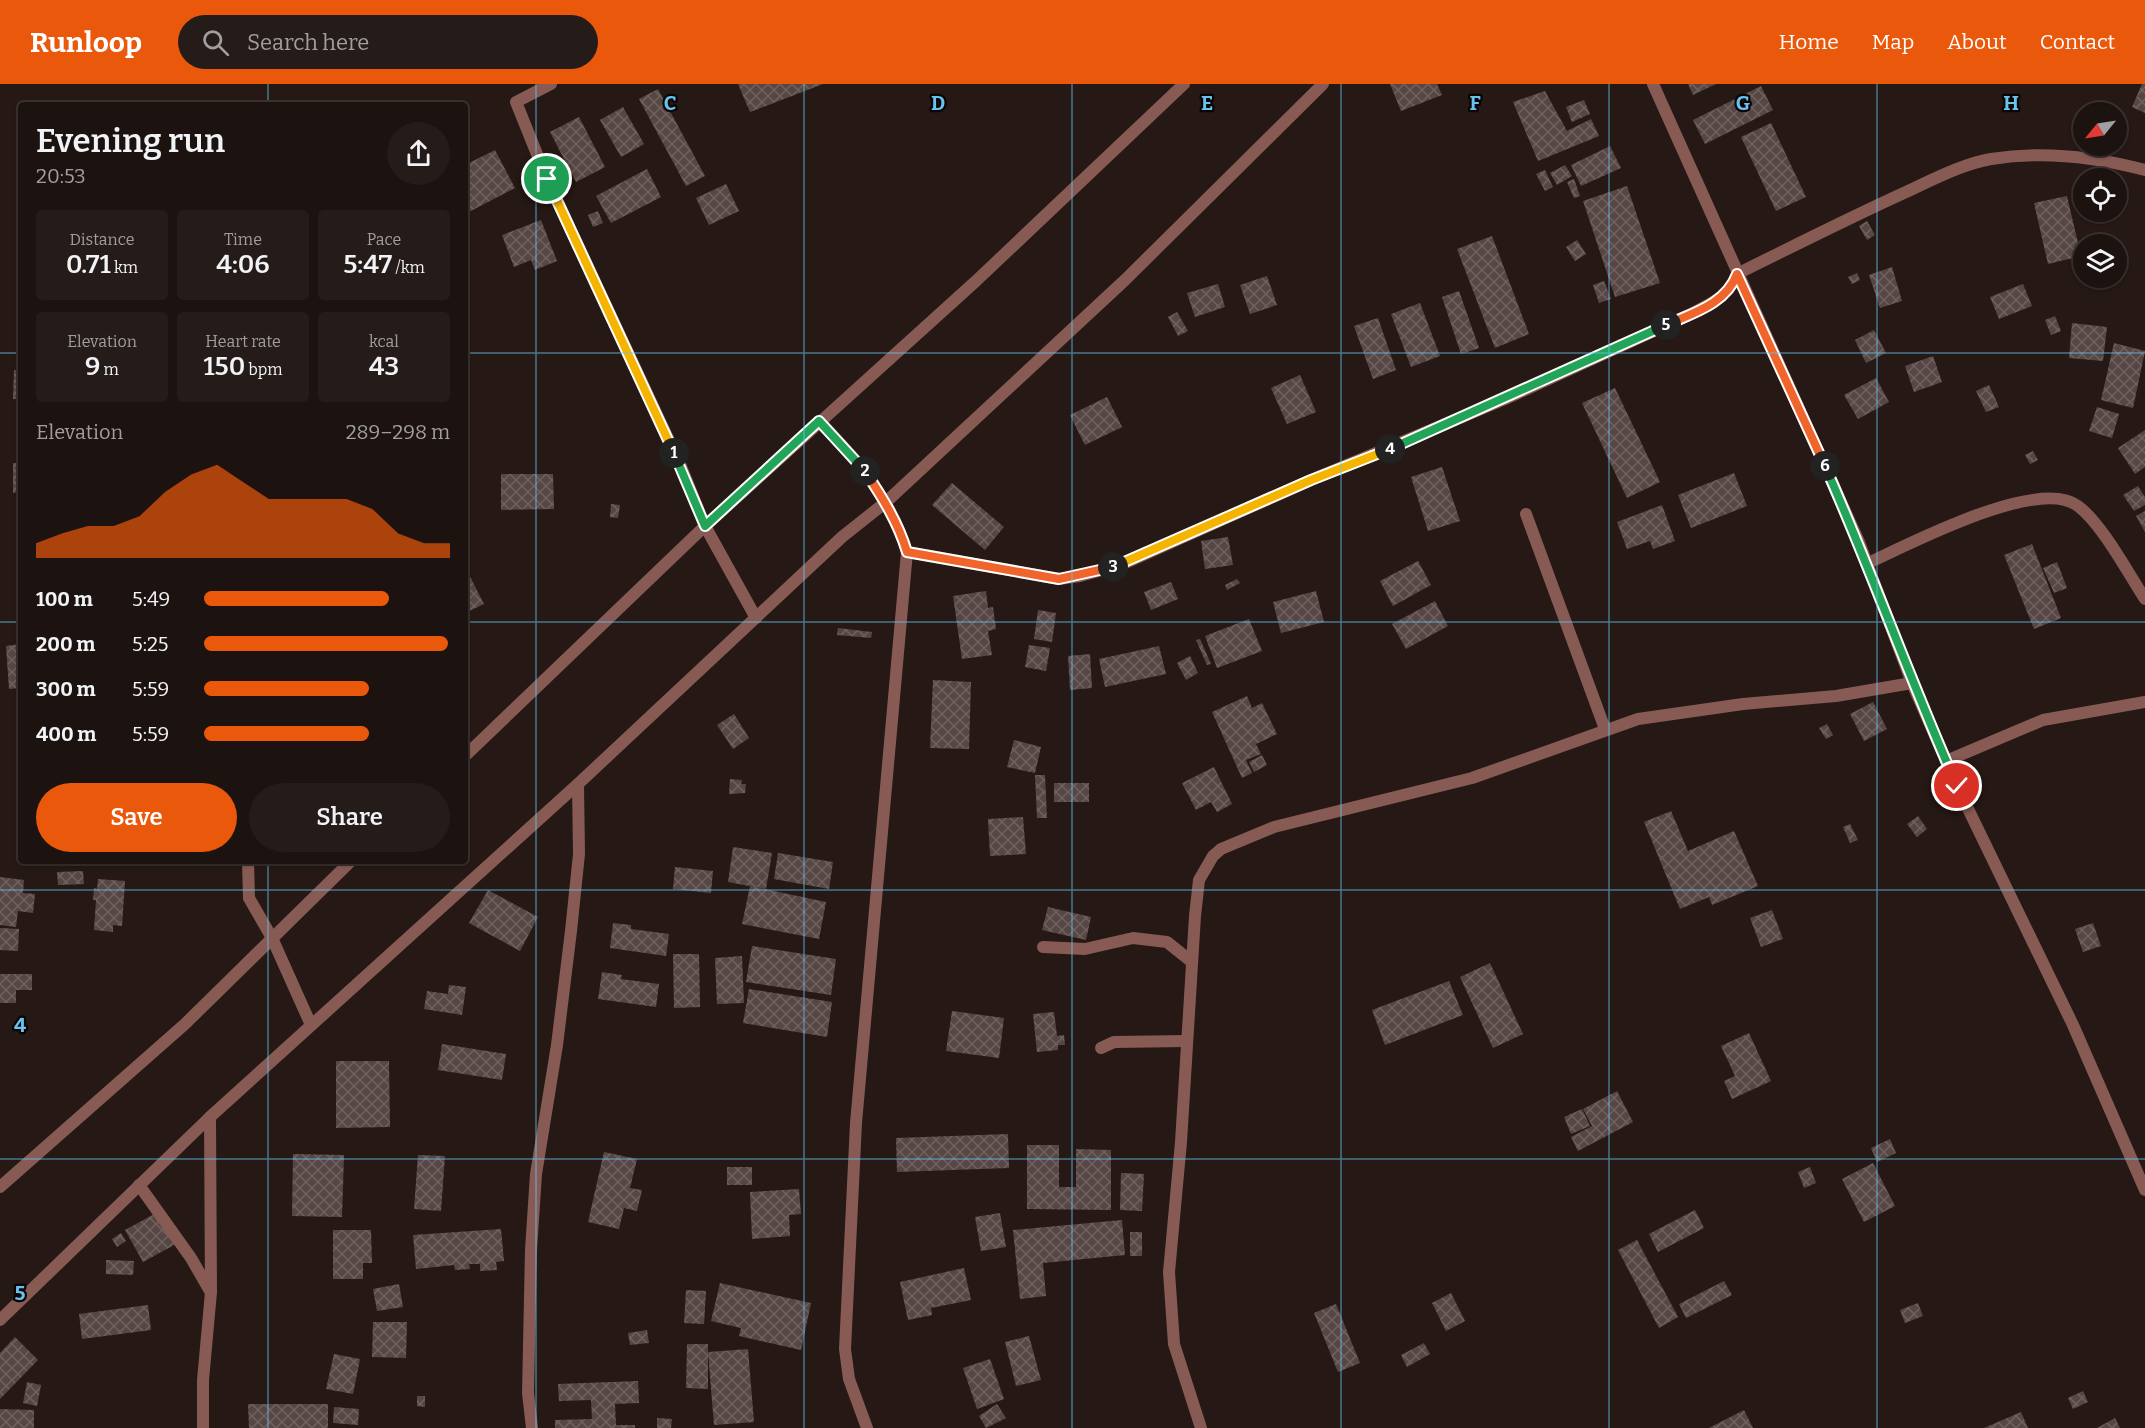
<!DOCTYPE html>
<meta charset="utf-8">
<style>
:root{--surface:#1c1210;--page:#251b19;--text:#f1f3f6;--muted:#a09e9f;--line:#3a3230;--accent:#ea580c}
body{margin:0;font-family:Bitter,serif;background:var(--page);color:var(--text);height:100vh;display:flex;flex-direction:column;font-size:22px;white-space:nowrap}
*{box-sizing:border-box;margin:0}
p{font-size:20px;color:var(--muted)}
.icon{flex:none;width:33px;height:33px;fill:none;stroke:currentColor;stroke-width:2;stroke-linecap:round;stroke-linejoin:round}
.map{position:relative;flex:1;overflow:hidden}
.drawer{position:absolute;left:18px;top:18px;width:450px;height:762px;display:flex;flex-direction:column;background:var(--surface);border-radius:6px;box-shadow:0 2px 4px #0004,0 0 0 2px var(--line)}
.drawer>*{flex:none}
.needle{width:39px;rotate:240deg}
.controls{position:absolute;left:2073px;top:18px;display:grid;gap:12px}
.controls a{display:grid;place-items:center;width:54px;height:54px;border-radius:50%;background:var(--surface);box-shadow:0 2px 4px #0004,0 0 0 2px var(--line);font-size:30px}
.pin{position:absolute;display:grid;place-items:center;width:51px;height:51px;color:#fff;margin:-26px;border:3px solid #fff;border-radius:50%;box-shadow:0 2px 6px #0007}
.km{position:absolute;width:30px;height:30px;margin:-15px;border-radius:50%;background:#222;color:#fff;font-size:16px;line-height:30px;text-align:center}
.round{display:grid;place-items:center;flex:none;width:63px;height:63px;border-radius:32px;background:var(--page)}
.head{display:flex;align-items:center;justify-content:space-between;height:102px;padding:0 18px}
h1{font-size:33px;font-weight:600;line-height:45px}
.figures{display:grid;grid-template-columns:repeat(3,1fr);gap:9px;height:102px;padding:6px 18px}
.figures div{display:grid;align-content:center;border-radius:6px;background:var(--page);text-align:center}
.figures b{font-size:26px;font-weight:600}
.figures small{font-size:16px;font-weight:400}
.figures p{font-size:16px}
.chart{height:168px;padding:12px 18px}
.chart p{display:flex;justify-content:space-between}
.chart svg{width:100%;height:108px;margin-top:6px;fill:var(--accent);opacity:.7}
.primary-button{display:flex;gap:12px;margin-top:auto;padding:12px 18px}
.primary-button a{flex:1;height:69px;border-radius:36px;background:var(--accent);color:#fff;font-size:24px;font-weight:600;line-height:69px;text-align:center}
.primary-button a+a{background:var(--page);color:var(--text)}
ul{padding:0 18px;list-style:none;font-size:20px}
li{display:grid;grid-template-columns:96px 72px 1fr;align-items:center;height:45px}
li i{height:15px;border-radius:8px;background:var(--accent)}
header{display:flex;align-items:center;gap:36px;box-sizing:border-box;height:84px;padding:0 30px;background:var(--accent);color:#fff}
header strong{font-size:28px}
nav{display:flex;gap:33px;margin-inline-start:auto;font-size:21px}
.search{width:420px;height:54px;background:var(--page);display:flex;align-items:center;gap:15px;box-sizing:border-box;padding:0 21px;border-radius:33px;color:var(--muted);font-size:22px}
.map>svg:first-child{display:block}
.building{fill:url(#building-cross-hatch)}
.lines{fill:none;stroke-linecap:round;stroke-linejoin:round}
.minor{stroke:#875b53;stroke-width:12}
.split-1-casing{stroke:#fff;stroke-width:12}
.split-2-casing{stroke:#fff;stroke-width:12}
.split-3-casing{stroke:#fff;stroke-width:12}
.split-4-casing{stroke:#fff;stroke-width:12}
.split-5-casing{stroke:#fff;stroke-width:12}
.split-6-casing{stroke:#fff;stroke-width:12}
.split-7-casing{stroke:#fff;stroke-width:12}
.split-1{stroke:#f5b400;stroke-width:8}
.split-2{stroke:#22a559;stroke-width:8}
.split-3{stroke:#f0652b;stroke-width:8}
.split-4{stroke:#f5b400;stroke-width:8}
.split-5{stroke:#22a559;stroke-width:8}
.split-6{stroke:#f0652b;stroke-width:8}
.split-7{stroke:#22a559;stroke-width:8}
.grid{fill:none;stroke:#67c4f0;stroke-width:1.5;stroke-opacity:0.55}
.grid-label{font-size:20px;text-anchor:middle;font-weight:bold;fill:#67c4f0;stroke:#0a0504;stroke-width:4.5;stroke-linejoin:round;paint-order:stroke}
</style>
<header>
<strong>Runloop</strong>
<div class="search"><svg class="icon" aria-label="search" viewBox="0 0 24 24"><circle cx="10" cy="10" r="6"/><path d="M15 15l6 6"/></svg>Search here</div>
<nav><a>Home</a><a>Map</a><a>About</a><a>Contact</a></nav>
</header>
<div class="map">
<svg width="2145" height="1344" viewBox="0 0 2145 1344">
<defs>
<pattern id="building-cross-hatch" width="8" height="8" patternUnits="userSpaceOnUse" patternTransform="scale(1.5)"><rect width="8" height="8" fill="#574744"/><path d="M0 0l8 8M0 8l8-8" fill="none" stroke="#6f615f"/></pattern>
</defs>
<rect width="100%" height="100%" fill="#251815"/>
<g class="building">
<polygon points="738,0 823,0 750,28"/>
<polygon points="1390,0 1437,0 1442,11 1401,27"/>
<polygon points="1688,0 1716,0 1693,11"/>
<polygon points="2142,0 2145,0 2145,29 2132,23"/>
<polygon points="1761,2 1773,26 1705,60 1693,36"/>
<polygon points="658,5 705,92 686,102 639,15"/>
<polygon points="1545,7 1567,47 1591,35 1599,52 1538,77 1513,18"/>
<polygon points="1584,16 1590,30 1572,38 1566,23"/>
<polygon points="623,23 644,60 621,73 600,36"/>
<polygon points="579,33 605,83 576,98 550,48"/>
<polygon points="1771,39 1806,113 1776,127 1741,53"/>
<polygon points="1610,62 1621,84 1581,102 1571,81"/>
<polygon points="495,66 515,104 465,130 465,81"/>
<polygon points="1565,81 1572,92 1557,101 1550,89"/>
<polygon points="647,85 661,113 611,139 596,112"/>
<polygon points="1545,86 1553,103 1545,107 1536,90"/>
<polygon points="1574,95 1580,112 1574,114 1567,98"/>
<polygon points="726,100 739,127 709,141 696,114"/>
<polygon points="1627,102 1660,199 1615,213 1583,117"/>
<polygon points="2067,112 2081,172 2048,180 2034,119"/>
<polygon points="598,127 603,139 593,143 588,131"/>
<polygon points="541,136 557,177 535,186 531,176 514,183 502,151"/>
<polygon points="1867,137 1875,151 1867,156 1859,142"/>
<polygon points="1492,152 1529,250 1495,264 1457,165"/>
<polygon points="1577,156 1586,170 1575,177 1566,163"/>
<polygon points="1892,183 1902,217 1880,224 1869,191"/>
<polygon points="1857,189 1860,196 1852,200 1848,193"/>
<polygon points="1267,192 1277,221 1250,230 1240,201"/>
<polygon points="1604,197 1611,215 1599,219 1593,201"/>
<polygon points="1218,200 1225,223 1195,233 1187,209"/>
<polygon points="2023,200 2032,222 1999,235 1990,213"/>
<polygon points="1459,207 1479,264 1461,270 1442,213"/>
<polygon points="1420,219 1440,272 1411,283 1391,230"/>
<polygon points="1177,228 1188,247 1178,252 1168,233"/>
<polygon points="2055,232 2061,247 2051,251 2045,236"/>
<polygon points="1378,234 1396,286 1373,295 1354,242"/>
<polygon points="2072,239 2107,243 2103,277 2069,274"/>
<polygon points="1874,246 1886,269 1866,279 1855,256"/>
<polygon points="2114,259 2145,267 2133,324 2101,316"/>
<polygon points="1933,272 1942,298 1914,308 1905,282"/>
<polygon points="14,286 21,286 21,315 13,315"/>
<polygon points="1300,291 1316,328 1287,340 1271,304"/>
<polygon points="1876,294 1889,318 1858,335 1844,311"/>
<polygon points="1989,301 1999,323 1986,328 1976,307"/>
<polygon points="1615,304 1660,398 1627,414 1582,319"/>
<polygon points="1107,313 1122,343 1085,361 1070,331"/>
<polygon points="2097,323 2119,330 2112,354 2089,347"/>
<polygon points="2145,346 2145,383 2135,390 2118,364"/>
<polygon points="2033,367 2038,376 2030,380 2025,371"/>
<polygon points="13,379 21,379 21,408 13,409"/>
<polygon points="1442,383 1460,437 1428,447 1411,393"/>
<polygon points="1734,389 1747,422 1691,444 1678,411"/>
<polygon points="501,390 553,390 554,425 501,426"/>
<polygon points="952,399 1004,443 985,466 932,421"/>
<polygon points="2138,402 2145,413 2145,421 2134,427 2123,411"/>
<polygon points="611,420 620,421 618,434 610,433"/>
<polygon points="1662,421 1675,457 1653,465 1650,457 1627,465 1617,438"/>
<polygon points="2145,427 2145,448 2136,432"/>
<polygon points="1228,453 1233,481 1205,485 1201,457"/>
<polygon points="2032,460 2061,534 2034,545 2004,471"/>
<polygon points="1418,477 1431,501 1393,522 1380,497"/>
<polygon points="2057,478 2067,504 2054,509 2043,484"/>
<polygon points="465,483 484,520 465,529"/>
<polygon points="1237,495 1240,499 1227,506 1225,501"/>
<polygon points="1171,498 1178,515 1151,526 1144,508"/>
<polygon points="986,507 988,524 993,523 996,545 988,547 992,571 962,575 953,512"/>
<polygon points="1316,507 1324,538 1281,549 1273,518"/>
<polygon points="1435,517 1448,542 1406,565 1392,540"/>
<polygon points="1038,526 1056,529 1052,558 1034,555"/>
<polygon points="1249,535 1262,567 1217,584 1205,552"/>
<polygon points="838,544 872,548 871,554 837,551"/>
<polygon points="1200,555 1211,580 1207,581 1196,556"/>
<polygon points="21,560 21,604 9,605 6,562"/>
<polygon points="1029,561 1050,564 1046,587 1025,583"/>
<polygon points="1159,562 1166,590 1105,603 1099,575"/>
<polygon points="1090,570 1092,604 1070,606 1068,572"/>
<polygon points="1190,572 1198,589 1186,596 1177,579"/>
<polygon points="933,596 971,598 969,665 930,664"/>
<polygon points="1247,612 1252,624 1262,619 1277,650 1256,660 1261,670 1246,676 1252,689 1242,694 1212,628"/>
<polygon points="1873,618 1887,645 1864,657 1850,630"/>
<polygon points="734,630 749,654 733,665 717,641"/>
<polygon points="1827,640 1833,651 1826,655 1819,644"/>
<polygon points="1014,656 1041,663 1035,689 1007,683"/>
<polygon points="1262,671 1267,681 1254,688 1249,678"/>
<polygon points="1214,683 1232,720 1217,728 1211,718 1196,726 1182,699"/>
<polygon points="1035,691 1045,691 1047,734 1037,734"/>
<polygon points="730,695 742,696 741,700 746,700 745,709 729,710"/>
<rect x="1054" y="699" width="35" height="19"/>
<polygon points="1671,727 1688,767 1734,747 1758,802 1712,821 1709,813 1680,825 1644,738"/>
<polygon points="1918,732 1927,745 1917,753 1907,740"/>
<polygon points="1023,733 1026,770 990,772 988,735"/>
<polygon points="1850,740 1858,756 1850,759 1843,743"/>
<polygon points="733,763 772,769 766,805 728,798"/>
<polygon points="778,769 833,778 829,805 774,795"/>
<polygon points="675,783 713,787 711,809 673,805"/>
<polygon points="83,787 84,800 58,801 57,788"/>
<polygon points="0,793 24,796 23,809 35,810 33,829 18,827 16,843 0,841"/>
<polygon points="98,795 125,797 122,842 113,841 113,848 94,846 96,816 93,816 94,804 97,805"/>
<polygon points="750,802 826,818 819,855 742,840"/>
<polygon points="488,806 538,833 520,867 469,839"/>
<polygon points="1048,823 1091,833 1086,856 1042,846"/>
<polygon points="1772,826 1783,855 1761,863 1750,834"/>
<polygon points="613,839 631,841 631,845 669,850 666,872 610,864"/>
<polygon points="2093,839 2101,862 2083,868 2075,845"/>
<polygon points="0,844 19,845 18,867 0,866"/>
<polygon points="752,862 836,875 831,911 746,898"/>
<polygon points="673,870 699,870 700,923 674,924"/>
<polygon points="742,872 744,919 717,920 715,874"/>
<polygon points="1490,879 1523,950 1493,964 1460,893"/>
<polygon points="602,888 622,891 621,895 659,900 656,923 598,915"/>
<polygon points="0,890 32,890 32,906 16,906 16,919 0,919"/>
<polygon points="1449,897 1463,931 1385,961 1372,926"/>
<polygon points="449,901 466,903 462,931 424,925 427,907 448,910"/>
<polygon points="749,905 832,918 827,953 743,939"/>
<polygon points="952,927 1004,934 999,974 946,967"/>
<polygon points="1054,928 1057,952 1064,951 1065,961 1058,961 1058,966 1037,968 1033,930"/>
<polygon points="1749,949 1771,997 1732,1015 1724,997 1735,992 1721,962"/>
<polygon points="442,960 506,970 502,996 438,986"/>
<polygon points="336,977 389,977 390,1043 336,1044"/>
<polygon points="1617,1007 1633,1038 1578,1067 1571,1053 1592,1042 1583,1025"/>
<polygon points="1582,1025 1590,1042 1571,1050 1564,1033"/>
<polygon points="1008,1050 1009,1084 897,1088 896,1054"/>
<polygon points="1890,1055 1896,1069 1877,1078 1871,1064"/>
<polygon points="1027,1061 1059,1061 1059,1103 1076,1103 1076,1065 1111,1066 1111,1126 1027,1125"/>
<polygon points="604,1068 637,1075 630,1104 642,1106 637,1127 624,1124 619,1145 588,1138"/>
<polygon points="293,1070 344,1071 342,1133 292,1132"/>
<polygon points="418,1071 445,1072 441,1127 414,1125"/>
<polygon points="1873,1079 1895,1122 1864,1138 1842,1095"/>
<rect x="727" y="1083" width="25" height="18"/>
<polygon points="1810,1083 1816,1099 1804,1104 1798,1088"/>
<polygon points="1121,1089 1144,1090 1142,1127 1120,1126"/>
<polygon points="799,1105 801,1130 789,1131 790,1152 752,1155 750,1108"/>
<polygon points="1695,1126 1704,1144 1658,1168 1649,1150"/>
<polygon points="158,1128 176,1160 143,1178 125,1146"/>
<polygon points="1000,1129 1006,1163 981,1167 975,1133"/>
<polygon points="1122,1136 1125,1171 1043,1179 1046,1212 1020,1215 1013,1146"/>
<polygon points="501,1145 504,1177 496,1178 497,1186 480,1187 480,1180 469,1180 470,1185 455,1186 454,1181 416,1185 413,1151"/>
<polygon points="333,1146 371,1146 372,1179 363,1179 363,1195 333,1195"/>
<rect x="1130" y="1148" width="12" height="24"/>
<polygon points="121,1149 126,1157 117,1163 112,1155"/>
<polygon points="1637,1156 1678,1233 1659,1244 1618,1166"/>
<polygon points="106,1176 134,1177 133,1191 106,1190"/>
<polygon points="964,1184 971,1216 931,1224 932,1231 908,1236 900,1198"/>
<polygon points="1724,1197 1732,1211 1686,1234 1679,1220"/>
<polygon points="720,1199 811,1219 801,1266 739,1252 741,1244 711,1237"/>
<polygon points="399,1200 403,1223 377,1227 373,1205"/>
<polygon points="686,1206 706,1207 704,1240 684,1239"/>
<polygon points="1451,1209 1465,1237 1446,1247 1432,1219"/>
<polygon points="1918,1219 1923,1232 1905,1239 1900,1226"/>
<polygon points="1336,1220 1360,1279 1338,1288 1314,1229"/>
<polygon points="148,1221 151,1246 82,1255 79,1230"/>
<polygon points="373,1238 407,1238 406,1274 372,1273"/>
<polygon points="647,1246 649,1259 630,1261 628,1249"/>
<polygon points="1029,1252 1041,1296 1016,1302 1005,1258"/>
<polygon points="15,1253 38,1276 0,1315 0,1269"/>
<polygon points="1424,1259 1430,1270 1407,1283 1401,1271"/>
<polygon points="687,1260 708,1260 708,1305 686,1304"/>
<polygon points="748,1265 754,1338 714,1341 708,1268"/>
<polygon points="334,1270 360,1275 353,1310 326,1305"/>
<polygon points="990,1275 1004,1315 977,1325 963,1284"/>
<polygon points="638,1297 639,1319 615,1320 616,1341 635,1341 635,1344 555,1344 555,1336 592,1335 591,1316 559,1317 558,1300"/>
<polygon points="27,1298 41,1301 37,1322 23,1319"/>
<polygon points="2083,1307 2088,1318 2073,1325 2068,1314"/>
<polygon points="417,1312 425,1312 425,1323 417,1322"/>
<polygon points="248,1320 328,1320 328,1344 249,1344"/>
<polygon points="997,1320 1006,1334 986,1344 979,1332"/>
<polygon points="334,1323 359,1325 358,1341 333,1339"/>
<polygon points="0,1325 34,1326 34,1344 0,1344"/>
<polygon points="1744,1326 1753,1344 1709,1344"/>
<polygon points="2021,1328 2028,1344 1984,1344"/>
<polygon points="657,1334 672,1335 671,1344 657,1344"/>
<polygon points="2115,1334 2120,1344 2097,1344"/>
</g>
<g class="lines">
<g class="minor">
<polyline points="551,0 516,18 547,95 680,380 705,442 756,534"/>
<polyline points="1653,0 1859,458 1912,599 1957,702 2073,941 2145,1106"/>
<path d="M819 337C857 376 891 415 907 468L856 1039 845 1265 849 1295 867 1344"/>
<polyline points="1526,430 1605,645"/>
<path d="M907 468 1059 495 1080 492 1123 480 1311 396 1505 315 1693 229C1713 218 1729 212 1737 190 1793 162 1849 134 1906 108 1932 96 1962 80 1991 75 2041 67 2096 73 2145 86"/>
<path d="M1868 479C1910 460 2038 392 2078 422 2102 440 2128 489 2145 515"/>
<polyline points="465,672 705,442 976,197 1184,0"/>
<polyline points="1946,677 2043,636 2145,618"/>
<polyline points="248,777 249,814 272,854 311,941"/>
<polyline points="1043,863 1085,865 1133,854 1167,858 1192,878"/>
<polyline points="1101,964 1114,958 1187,957"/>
<polyline points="139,1101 191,1174 210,1207"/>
<polyline points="0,1103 185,940 351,777"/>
<polyline points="0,1236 210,1033 578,700 842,453 886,418 1125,196 1323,0"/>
<polyline points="203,1344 203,1296 211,1208 210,1033"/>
<polyline points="532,1344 528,1309 531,1166 536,1090 557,961 571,847 579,770 578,700"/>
<polyline points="1201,1344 1174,1260 1169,1188 1181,1058 1195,832 1199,796 1213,772 1221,765 1274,743 1472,694 1638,635 1743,620 1836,612 1912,599"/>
</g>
</g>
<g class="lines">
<defs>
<polyline id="split-1" points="547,95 674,369"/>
<polyline id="split-2" points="674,369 705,442 819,337 865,387"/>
<path id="split-3" d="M865 387C882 413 898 438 907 468L1059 495 1113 483"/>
<polyline id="split-4" points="1113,483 1311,396 1390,365"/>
<polyline id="split-5" points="1390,365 1666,241"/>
<path id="split-6" d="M1666 241C1693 229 1726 220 1737 190L1825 382"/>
<path id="split-7" d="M1825 382C1872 488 1910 596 1957 702"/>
</defs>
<use href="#split-1" class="split-1-casing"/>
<use href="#split-2" class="split-2-casing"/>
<use href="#split-3" class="split-3-casing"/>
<use href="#split-4" class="split-4-casing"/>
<use href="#split-5" class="split-5-casing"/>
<use href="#split-6" class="split-6-casing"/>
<use href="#split-7" class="split-7-casing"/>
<use href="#split-1" class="split-1"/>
<use href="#split-2" class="split-2"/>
<use href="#split-3" class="split-3"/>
<use href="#split-4" class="split-4"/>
<use href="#split-5" class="split-5"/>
<use href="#split-6" class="split-6"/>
<use href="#split-7" class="split-7"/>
</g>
<path class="grid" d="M268 0V21M536 0V1344M804 0V1344M1072 0V1344M1341 0V1344M1609 0V1344M1877 0V1344M0 269H21M465 269H2145M0 538H21M465 538H2145M268 777V1344M0 806H2145M0 1075H2145"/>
<g class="grid-label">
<text x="670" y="26">C</text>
<text x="938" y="26">D</text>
<text x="1207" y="26">E</text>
<text x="1475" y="26">F</text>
<text x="1743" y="26">G</text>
<text x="2011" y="26">H</text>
<text x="20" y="948">4</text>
<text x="20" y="1216">5</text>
</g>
</svg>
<div class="controls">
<a><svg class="needle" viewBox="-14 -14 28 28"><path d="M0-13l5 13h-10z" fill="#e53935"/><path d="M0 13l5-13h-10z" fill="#a09e9f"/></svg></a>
<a><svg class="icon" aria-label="locate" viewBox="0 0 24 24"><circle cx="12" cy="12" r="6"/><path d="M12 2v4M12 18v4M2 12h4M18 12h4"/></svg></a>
<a><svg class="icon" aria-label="layers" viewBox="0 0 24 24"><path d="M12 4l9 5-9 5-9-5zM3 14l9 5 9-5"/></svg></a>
</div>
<div class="pin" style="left:547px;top:95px;background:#1e9e55"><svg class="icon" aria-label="arrive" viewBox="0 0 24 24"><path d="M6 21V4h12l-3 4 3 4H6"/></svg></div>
<div class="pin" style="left:1957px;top:702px;background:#d93025"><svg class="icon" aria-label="check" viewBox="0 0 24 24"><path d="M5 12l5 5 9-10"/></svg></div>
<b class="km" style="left:674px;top:369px">1</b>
<b class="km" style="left:865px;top:387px">2</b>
<b class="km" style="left:1113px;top:483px">3</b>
<b class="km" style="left:1390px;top:365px">4</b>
<b class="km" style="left:1666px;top:241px">5</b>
<b class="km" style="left:1825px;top:382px">6</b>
<section class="drawer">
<div class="head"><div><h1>Evening run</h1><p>20:53</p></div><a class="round"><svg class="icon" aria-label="share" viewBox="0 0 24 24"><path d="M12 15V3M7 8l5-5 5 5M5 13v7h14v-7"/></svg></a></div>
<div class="figures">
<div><p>Distance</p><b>0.71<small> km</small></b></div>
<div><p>Time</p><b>4:06</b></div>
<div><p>Pace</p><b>5:47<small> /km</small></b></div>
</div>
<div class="figures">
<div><p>Elevation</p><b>9<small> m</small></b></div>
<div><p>Heart rate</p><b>150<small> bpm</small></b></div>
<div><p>kcal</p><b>43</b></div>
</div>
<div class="chart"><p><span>Elevation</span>289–298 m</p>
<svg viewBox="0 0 160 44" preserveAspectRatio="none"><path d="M0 44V38L10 34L20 31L30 31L40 27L50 17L60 10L70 6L80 13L90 20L100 20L110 20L120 20L130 24L140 34L150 38L160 38V44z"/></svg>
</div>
<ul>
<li><b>100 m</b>5:49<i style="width:75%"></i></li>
<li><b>200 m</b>5:25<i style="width:99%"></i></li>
<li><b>300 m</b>5:59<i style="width:67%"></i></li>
<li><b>400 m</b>5:59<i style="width:67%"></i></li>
</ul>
<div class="primary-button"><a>Save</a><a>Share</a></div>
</section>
</div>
